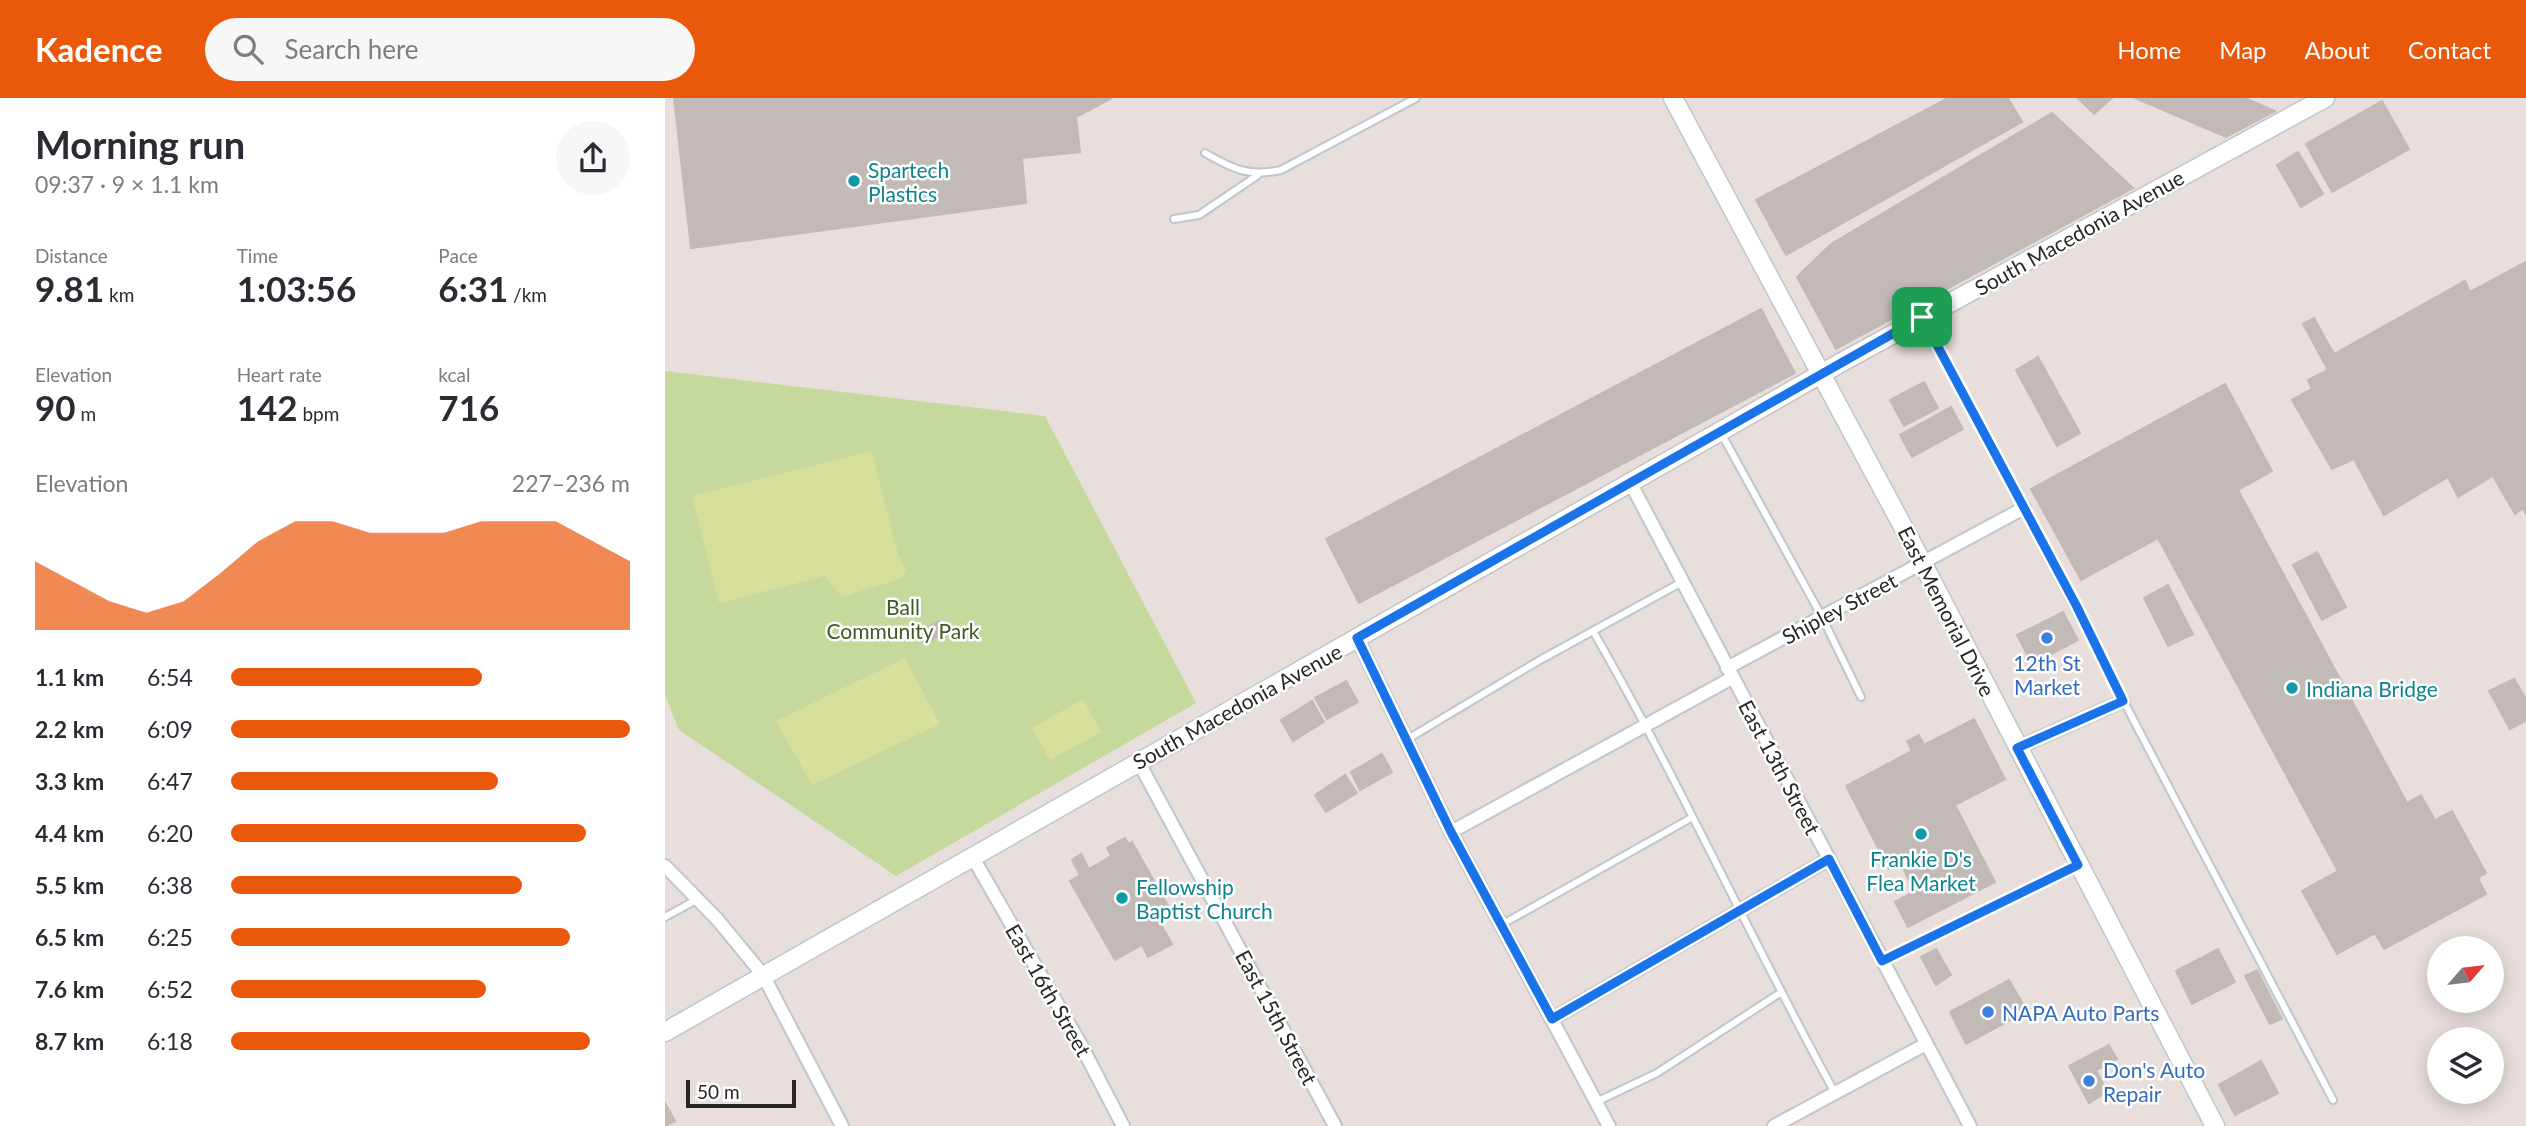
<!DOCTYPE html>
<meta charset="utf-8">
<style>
:root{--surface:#fff;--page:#f7f7f7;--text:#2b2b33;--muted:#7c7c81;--accent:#ea580c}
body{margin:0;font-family:Lato,sans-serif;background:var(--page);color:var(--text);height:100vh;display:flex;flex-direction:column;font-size:26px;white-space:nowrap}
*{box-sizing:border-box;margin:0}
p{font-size:23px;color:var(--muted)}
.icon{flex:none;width:38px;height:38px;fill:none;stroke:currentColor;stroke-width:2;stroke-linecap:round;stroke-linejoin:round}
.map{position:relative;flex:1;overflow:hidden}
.drawer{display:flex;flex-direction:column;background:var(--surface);width:665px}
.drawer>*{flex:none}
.needle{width:46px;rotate:62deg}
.controls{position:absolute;left:1762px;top:838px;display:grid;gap:14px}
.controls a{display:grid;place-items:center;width:77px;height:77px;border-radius:50%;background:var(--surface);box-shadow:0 4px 18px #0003;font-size:35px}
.scale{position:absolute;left:21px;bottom:18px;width:110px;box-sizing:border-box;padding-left:7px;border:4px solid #272727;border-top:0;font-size:19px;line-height:24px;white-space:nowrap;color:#272727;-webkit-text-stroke:5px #fff;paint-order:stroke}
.pin{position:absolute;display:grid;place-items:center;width:60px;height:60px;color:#fff;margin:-30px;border-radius:14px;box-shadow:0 4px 10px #0006}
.round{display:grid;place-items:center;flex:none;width:74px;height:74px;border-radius:37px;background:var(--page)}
.summary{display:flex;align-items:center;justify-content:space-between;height:119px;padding:0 35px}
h1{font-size:38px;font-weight:700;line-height:52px}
.stats{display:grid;grid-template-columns:repeat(3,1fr);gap:10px;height:119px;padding:7px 35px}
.stats div{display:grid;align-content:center}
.stats b{font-size:35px;font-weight:700}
.stats small{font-size:19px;font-weight:400}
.stats p{font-size:19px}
.chart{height:196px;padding:14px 35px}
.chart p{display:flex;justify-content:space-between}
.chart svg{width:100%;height:126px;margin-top:7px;fill:var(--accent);opacity:.7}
ul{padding:0 35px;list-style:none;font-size:23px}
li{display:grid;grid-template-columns:112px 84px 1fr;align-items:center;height:52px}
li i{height:18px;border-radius:9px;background:var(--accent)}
header{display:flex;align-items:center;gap:42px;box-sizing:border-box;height:98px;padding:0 35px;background:var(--accent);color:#fff}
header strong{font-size:33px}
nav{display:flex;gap:38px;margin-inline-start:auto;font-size:24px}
.search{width:490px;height:63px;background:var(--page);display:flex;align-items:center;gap:18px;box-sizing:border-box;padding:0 24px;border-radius:38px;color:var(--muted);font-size:26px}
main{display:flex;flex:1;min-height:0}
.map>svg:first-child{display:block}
.green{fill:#c5d99d}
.pitch{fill:#d8df9a}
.building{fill:#c1bab6;stroke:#c3b9b5;stroke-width:2}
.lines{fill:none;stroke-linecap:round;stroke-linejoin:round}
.lane-casing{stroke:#bfc6cd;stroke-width:10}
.street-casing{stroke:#bfc6cd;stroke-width:16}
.secondary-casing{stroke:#bfc6cd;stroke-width:21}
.lane{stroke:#fff;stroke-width:6}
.street{stroke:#fff;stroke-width:12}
.secondary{stroke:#fff;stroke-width:18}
.route-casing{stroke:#fff;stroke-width:14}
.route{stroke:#1a73e8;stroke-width:9}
.culture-dot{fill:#0f9aa8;stroke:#fff;stroke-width:2.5}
.shop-dot{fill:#3f7fe0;stroke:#fff;stroke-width:2.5}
.labels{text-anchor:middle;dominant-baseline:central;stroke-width:5;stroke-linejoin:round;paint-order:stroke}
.culture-label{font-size:21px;fill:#0d838f;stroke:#fff;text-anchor:start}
.street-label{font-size:21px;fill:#272727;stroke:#fff}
.park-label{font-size:21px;fill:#405a21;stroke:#fff}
.shop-label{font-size:21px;fill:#366cbe;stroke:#fff;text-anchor:start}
</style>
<header>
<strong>Kadence</strong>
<div class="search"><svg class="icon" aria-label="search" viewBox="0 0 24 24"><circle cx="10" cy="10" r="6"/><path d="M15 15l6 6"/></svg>Search here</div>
<nav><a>Home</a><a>Map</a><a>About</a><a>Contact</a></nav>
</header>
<main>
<section class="drawer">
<div class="summary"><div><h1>Morning run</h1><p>09:37 · 9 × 1.1 km</p></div><a class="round"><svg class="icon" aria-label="share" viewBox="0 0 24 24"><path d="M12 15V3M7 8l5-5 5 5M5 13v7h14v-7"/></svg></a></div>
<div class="stats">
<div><p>Distance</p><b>9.81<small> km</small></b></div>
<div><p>Time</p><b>1:03:56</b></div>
<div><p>Pace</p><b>6:31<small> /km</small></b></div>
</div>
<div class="stats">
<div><p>Elevation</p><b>90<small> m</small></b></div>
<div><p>Heart rate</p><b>142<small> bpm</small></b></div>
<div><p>kcal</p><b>716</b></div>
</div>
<div class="chart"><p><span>Elevation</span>227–236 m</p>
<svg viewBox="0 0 160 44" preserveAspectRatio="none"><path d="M0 44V20L10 27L20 34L30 38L40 34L50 24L60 13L70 6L80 6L90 10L100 10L110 10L120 6L130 6L140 6L150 13L160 20V44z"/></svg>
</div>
<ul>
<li><b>1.1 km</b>6:54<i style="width:63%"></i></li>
<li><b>2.2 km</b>6:09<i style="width:100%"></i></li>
<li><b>3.3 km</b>6:47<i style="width:67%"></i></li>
<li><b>4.4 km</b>6:20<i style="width:89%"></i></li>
<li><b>5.5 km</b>6:38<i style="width:73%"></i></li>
<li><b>6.5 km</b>6:25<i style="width:85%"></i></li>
<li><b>7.6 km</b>6:52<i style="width:64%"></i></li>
<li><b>8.7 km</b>6:18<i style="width:90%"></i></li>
</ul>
</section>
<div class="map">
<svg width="1861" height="1028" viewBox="0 0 1861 1028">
<rect width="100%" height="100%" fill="#e8dedb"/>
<polygon class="green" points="0,273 380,318 531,605 231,778 14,632 0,597"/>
<g class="pitch">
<polygon points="207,353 233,456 241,470 237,480 177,499 160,478 54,505 27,398"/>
<polygon points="240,560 275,626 147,687 111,623"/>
<polygon points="418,601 436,634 385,662 367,630"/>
</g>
<g class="building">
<polygon points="9,0 447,0 411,19 415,54 357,60 361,105 26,150"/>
<polygon points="1283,0 1343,0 1357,24 1121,157 1091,102"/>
<polygon points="1413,0 1447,0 1429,16"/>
<polygon points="1470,0 1580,0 1610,13 1561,39"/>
<polygon points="1717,3 1744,51 1667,94 1641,46"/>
<polygon points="1387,15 1468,90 1171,251 1132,179 1166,146"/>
<polygon points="1633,54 1658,96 1636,109 1612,67"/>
<polygon points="1861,164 1861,416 1858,410 1850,416 1828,378 1793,399 1783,379 1719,417 1689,361 1667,371 1627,302 1647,291 1643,282 1663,272 1638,226 1649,220 1669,256 1800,183 1805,194"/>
<polygon points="1096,211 1130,275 694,505 661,441"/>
<polygon points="1373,259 1415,335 1392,348 1351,272"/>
<polygon points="1259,284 1273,310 1239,328 1225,302"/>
<polygon points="1560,286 1607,373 1573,392 1742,705 1756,697 1770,722 1787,713 1821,775 1813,780 1821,796 1719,851 1710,835 1672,856 1637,793 1673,773 1493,440 1416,482 1366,391"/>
<polygon points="1286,309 1298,331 1247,359 1235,337"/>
<polygon points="1652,454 1681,509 1657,522 1628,467"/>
<polygon points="1503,487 1528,536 1503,548 1479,500"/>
<polygon points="1398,514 1413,542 1367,566 1352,537"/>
<polygon points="274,523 280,534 259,546 252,534"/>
<polygon points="1849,581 1861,601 1861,623 1845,631 1824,593"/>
<polygon points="681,583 693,604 662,621 650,600"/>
<polygon points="647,603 659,624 628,643 616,622"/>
<polygon points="1309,621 1340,681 1290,707 1330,784 1243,829 1230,804 1250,793 1235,765 1224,771 1181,688 1247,653 1242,643 1254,637 1259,647"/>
<polygon points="717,656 727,674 695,692 686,674"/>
<polygon points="680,677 692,695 661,714 650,697"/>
<polygon points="460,740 463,746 467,744 508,817 495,825 507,846 483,859 477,847 450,862 405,783 415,777 407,762 416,756 424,771 446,758 442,750"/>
<polygon points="1271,851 1286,877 1271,887 1256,859"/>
<polygon points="1553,851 1570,884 1527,906 1511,873"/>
<polygon points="1592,872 1617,921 1605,926 1580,878"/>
<polygon points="1344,882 1362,913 1301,946 1285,914"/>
<polygon points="1444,947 1452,961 1431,972 1442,994 1424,1005 1404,968"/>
<polygon points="1596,963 1613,995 1570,1017 1554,987"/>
<polygon points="0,1005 10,1023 0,1028"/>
</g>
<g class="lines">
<defs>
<g id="lane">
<path d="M540 55C568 71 583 79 616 72L751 0"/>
<polyline points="509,121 534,117 593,77"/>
<polyline points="1258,221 1668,1002"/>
<polyline points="1056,335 1157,519 1196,599"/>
<path d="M928 533C1015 684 1086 842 1170 995"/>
<polyline points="741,642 875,562 1017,484"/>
<polyline points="0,819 31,802"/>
<polyline points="836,827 1026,720"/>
<polyline points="1217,863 1413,767"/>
<polyline points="931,1004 992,975 1115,895"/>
</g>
<g id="street">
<polyline points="965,384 1305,1028"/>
<polyline points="692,540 786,734 944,1028"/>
<polyline points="1062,570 1359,410"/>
<polyline points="1352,650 1458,603"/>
<polyline points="473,663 670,1028"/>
<polyline points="786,734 1067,580"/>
<polyline points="307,758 416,947 458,1028"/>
<polyline points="0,768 52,821 98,877 177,1028"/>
<polyline points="887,921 1164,761"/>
<polyline points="1109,1028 1261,946"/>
</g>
<g id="secondary">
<polyline points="1008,0 1258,466 1550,1028"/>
<polyline points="0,934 1177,264 1660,0"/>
</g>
</defs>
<use href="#lane" class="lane-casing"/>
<use href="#street" class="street-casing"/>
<use href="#secondary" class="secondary-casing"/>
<use href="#lane" class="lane"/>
<use href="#street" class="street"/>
<use href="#secondary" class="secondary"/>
</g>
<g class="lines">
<defs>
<polygon id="route" points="1257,219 1411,507 1458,603 1352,650 1413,767 1217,863 1164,761 887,921 786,734 692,540"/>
</defs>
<use href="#route" class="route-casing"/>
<use href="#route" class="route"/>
</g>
<g class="culture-dot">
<circle cx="189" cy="83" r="7"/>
<circle cx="1627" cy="590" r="7"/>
<circle cx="1256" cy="736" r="7"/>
<circle cx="457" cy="800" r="7"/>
</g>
<g class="shop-dot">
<circle cx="1382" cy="540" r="7"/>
<circle cx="1323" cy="914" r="7"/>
<circle cx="1424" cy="983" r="7"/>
</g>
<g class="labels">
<g class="culture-label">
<text x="203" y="71">Spartech<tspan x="203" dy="24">Plastics</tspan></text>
<text x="1641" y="590">Indiana Bridge</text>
<text x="1256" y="760" text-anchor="middle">Frankie D's<tspan x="1256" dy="24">Flea Market</tspan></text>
<text x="471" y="788">Fellowship<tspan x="471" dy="24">Baptist Church</tspan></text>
</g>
<g class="street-label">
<text transform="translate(1414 134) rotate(-29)">South Macedonia Avenue</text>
<text transform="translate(1174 510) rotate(-28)">Shipley Street</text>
<text transform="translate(1282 513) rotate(63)">East Memorial Drive</text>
<text transform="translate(572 608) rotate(-29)">South Macedonia Avenue</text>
<text transform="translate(1115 669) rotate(62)">East 13th Street</text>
<text transform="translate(384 892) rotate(60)">East 16th Street</text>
<text transform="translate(612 919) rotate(62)">East 15th Street</text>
</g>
<g class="park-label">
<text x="238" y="508">Ball<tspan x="238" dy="24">Community Park</tspan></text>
</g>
<g class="shop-label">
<text x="1382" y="564" text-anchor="middle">12th St<tspan x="1382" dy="24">Market</tspan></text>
<text x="1337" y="914">NAPA Auto Parts</text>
<text x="1438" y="971">Don's Auto<tspan x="1438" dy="24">Repair</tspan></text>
</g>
</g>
</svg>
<div class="controls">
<a><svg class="needle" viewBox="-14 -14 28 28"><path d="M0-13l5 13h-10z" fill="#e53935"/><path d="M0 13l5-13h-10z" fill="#7c7c81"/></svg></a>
<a><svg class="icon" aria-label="layers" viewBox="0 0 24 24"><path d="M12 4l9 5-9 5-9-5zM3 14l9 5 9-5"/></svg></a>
</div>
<div class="scale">50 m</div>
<div class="pin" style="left:1257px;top:219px;background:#1e9e55"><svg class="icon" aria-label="arrive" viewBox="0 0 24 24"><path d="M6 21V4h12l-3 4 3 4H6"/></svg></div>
</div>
</main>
